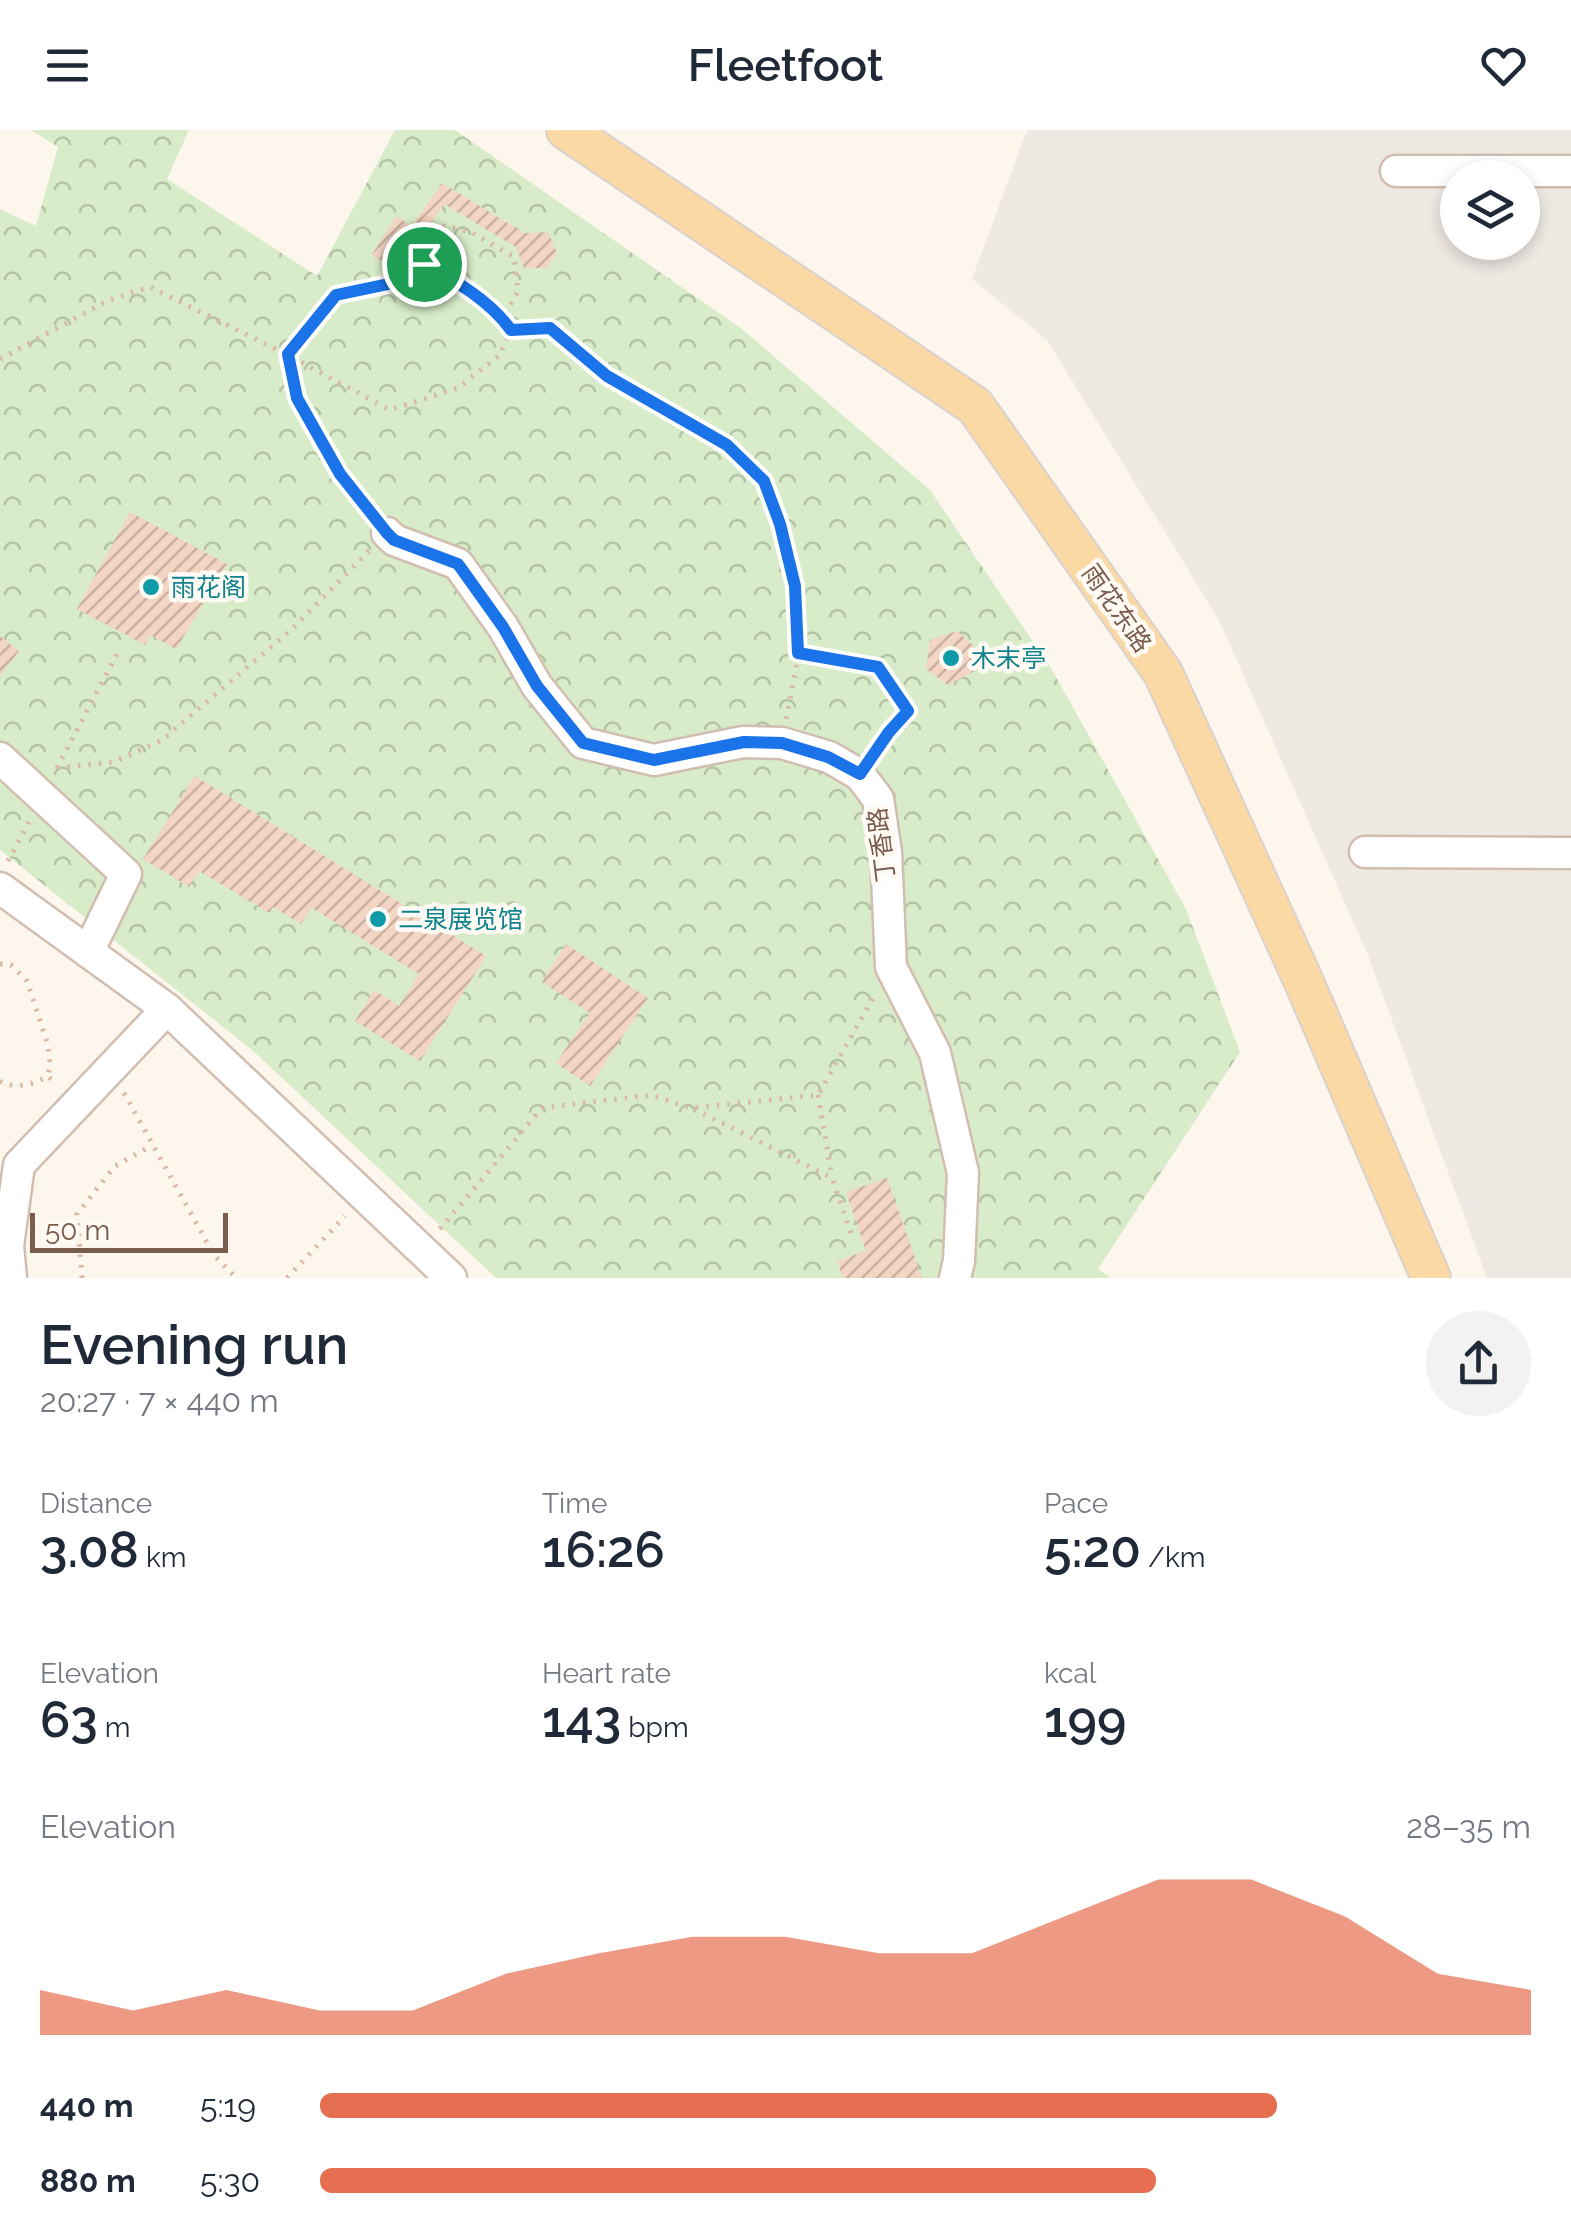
<!DOCTYPE html>
<meta charset="utf-8">
<style>
:root{--surface:#fff;--page:#f2f2f3;--text:#1f2937;--muted:#747a83;--accent:#e76f51}
body{margin:0;font-family:Raleway,"Noto Sans SC",sans-serif;background:var(--page);color:var(--text);height:100vh;display:flex;flex-direction:column;font-size:38px;white-space:nowrap}
*{box-sizing:border-box;margin:0}
p{font-size:32px;color:var(--muted)}
.icon{flex:none;width:55px;height:55px;fill:none;stroke:currentColor;stroke-width:2;stroke-linecap:round;stroke-linejoin:round}
.map{position:relative;height:1148px;overflow:hidden}
.sheet{display:flex;flex-direction:column;background:var(--surface);flex:1}
.sheet>*{flex:none}
.controls{position:absolute;left:1440px;top:30px;display:grid;gap:20px}
.controls a{display:grid;place-items:center;width:100px;height:100px;border-radius:50%;background:var(--surface);box-shadow:0 5px 15px #0003;font-size:50px}
.scale{position:absolute;left:30px;bottom:25px;width:198px;box-sizing:border-box;padding-left:10px;border:5px solid #7a5c4d;border-top:0;font-size:28px;line-height:35px;white-space:nowrap;color:#7a5c4d;-webkit-text-stroke:8px #fffaf3;paint-order:stroke}
.pin{position:absolute;display:grid;place-items:center;width:85px;height:85px;color:#fff;margin:-42px;border:5px solid #fff;border-radius:50%;box-shadow:0 2px 10px #0007}
.round{display:grid;place-items:center;flex:none;width:105px;height:105px;border-radius:52px;background:var(--page)}
.head{display:flex;align-items:center;justify-content:space-between;height:170px;padding:0 40px}
h1{font-size:55px;font-weight:600;line-height:75px}
.figures{display:grid;grid-template-columns:repeat(3,1fr);gap:15px;height:170px;padding:10px 40px}
.figures div{display:grid;align-content:center}
.figures b{font-size:50px;font-weight:600}
.figures small{font-size:28px;font-weight:400}
.figures p{font-size:28px}
.chart{height:280px;padding:20px 40px}
.chart p{display:flex;justify-content:space-between}
.chart svg{width:100%;height:180px;margin-top:10px;fill:var(--accent);opacity:.7}
ul{padding:0 40px;list-style:none;font-size:32px}
li{display:grid;grid-template-columns:160px 120px 1fr;align-items:center;height:75px}
li i{height:25px;border-radius:12px;background:var(--accent)}
header{display:flex;justify-content:space-between;align-items:center;height:130px;padding:0 40px;background:var(--surface);font-size:45px;font-weight:600}
.map>svg:first-child{display:block}
.industrial{fill:#efe9e4;fill-rule:evenodd}
.forest{fill:url(#forest-crowns)}
.building{fill:url(#building-hatch)}
.lines{fill:none;stroke-linecap:round;stroke-linejoin:round}
.minor-casing{stroke:#d1beb0;stroke-width:35}
.major-casing{stroke:#dad1cd;stroke-width:42}
.path{stroke:#d9b8a5;stroke-width:5;stroke-dasharray:2.5 8;stroke-linecap:butt}
.minor{stroke:#fff;stroke-width:30}
.major{stroke:#fbd9a5;stroke-width:38}
.route-casing{stroke:#fff;stroke-width:20}
.route{stroke:#1a73e8;stroke-width:12}
.culture-dot{fill:#0f9aa8;stroke:#fffaf3;stroke-width:4}
.labels{text-anchor:middle;dominant-baseline:central;stroke-width:9;stroke-linejoin:round;paint-order:stroke}
.culture-label{font-size:25px;fill:#0d838f;stroke:#fffaf3;text-anchor:start}
.street-label{font-size:25px;fill:#7a5c4d;stroke:#fffaf3}
</style>
<header><svg class="icon" aria-label="menu" viewBox="0 0 24 24"><path d="M4 6h16M4 12h16M4 18h16"/></svg>Fleetfoot<svg class="icon" aria-label="heart" viewBox="0 0 24 24"><path d="M12 20l-8-8c-3-5 5-10 8-4 3-6 11-1 8 4z"/></svg></header>
<div class="map">
<svg width="1571" height="1148" viewBox="0 0 1571 1148">
<defs>
<pattern id="forest-crowns" width="20" height="18" patternUnits="userSpaceOnUse" patternTransform="scale(2.5)"><rect width="20" height="18" fill="#d8ecc9"/><path d="M2 6a3 3 0 1 1 6 0M12 15a3 3 0 1 1 6 0" fill="none" stroke="#b4c2a5"/></pattern>
<pattern id="building-hatch" width="6" height="6" patternUnits="userSpaceOnUse" patternTransform="scale(2.5)"><rect width="6" height="6" fill="#f3d5c3"/><path d="M-1 1l2-2M0 6l6-6M5 7l2-2" fill="none" stroke="#cab0a1"/></pattern>
</defs>
<rect width="100%" height="100%" fill="#fdf6ec"/>
<path class="industrial" d="M1027 0H1571V1148H1487L1368 825 1219 490 1047 210 972 149ZM1458 48H1522V112H1458Z"/>
<polygon class="forest" points="31,0 189,0 167,49 317,146 395,0 455,0 742,199 930,360 1051,538 1186,779 1240,922 1098,1139 1111,1148 496,1148 252,920 0,720 0,79 36,96 58,17"/>
<g class="building">
<polygon points="442,53 524,103 548,102 557,123 547,138 524,138 516,117 444,74 399,142 372,125 396,86 412,96"/>
<polygon points="130,382 227,434 176,519 150,505 145,515 77,479"/>
<polygon points="957,501 975,517 975,541 948,555 926,539 930,510"/>
<polygon points="0,506 19,521 0,546"/>
<polygon points="195,646 486,826 420,931 355,891 374,860 399,876 419,844 312,778 301,794 273,777 269,783 199,741 189,757 143,729"/>
<polygon points="566,814 648,868 590,956 556,933 590,883 542,852"/>
<polygon points="887,1048 922,1148 843,1148 837,1131 866,1121 846,1062"/>
</g>
<g class="lines">
<defs>
<g id="minor">
<polyline points="1396,41 1571,41"/>
<polyline points="387,403 394,410 458,434 503,497 537,556 583,613 654,630 743,612 782,613 829,627 860,645 878,669 886,722 891,837 935,923 963,1043 959,1131 955,1148"/>
<polyline points="0,628 126,744 88,822"/>
<polyline points="1365,722 1571,723"/>
<polyline points="0,758 167,879 451,1148"/>
<polyline points="11,1148 8,1116 19,1035 167,879"/>
</g>
<polyline id="major" points="566,0 975,276 1163,543 1304,852 1431,1148"/>
</defs>
<use href="#minor" class="minor-casing"/>
<use href="#major" class="major-casing"/>
<g class="path">
<polyline points="424,133 429,111 445,96 471,102 514,127 518,162 502,188"/>
<polyline points="288,225 297,269 340,344 371,383"/>
<path d="M288 225 336 165 399 152 424 133C455 151 489 170 511 199"/>
<polyline points="0,229 107,171 150,157 288,225 390,280 458,258 500,225 511,199 550,199 607,246 727,315 764,351 779,395 795,456 799,523 786,589"/>
<polyline points="799,523 878,537 908,581 875,623"/>
<polyline points="57,638 114,632 162,610 291,500 369,421"/>
<polyline points="57,638 118,522"/>
<polyline points="8,731 29,692"/>
<polyline points="0,834 11,835 27,851 48,915 50,933 48,946"/>
<path d="M0 951C14 960 35 954 48 946L56 955"/>
<polyline points="124,963 214,1125 236,1148"/>
<polyline points="818,965 832,1048"/>
<polyline points="694,979 832,1048 853,1109"/>
<polyline points="440,1099 542,978 651,965 691,978 818,965 876,863"/>
<polyline points="82,1148 77,1084 115,1036 151,1016"/>
<polyline points="287,1148 345,1086"/>
</g>
<use href="#minor" class="minor"/>
<use href="#major" class="major"/>
</g>
<g class="lines">
<defs>
<path id="route" d="M424 134C456 151 489 170 511 200L550 198 607 246 727 315 764 351 780 394 795 456 798 523 878 537 908 581 889 602 860 644 828 627 782 613 744 612 654 630 583 613 537 556 503 497 458 434 394 410 387 403 340 344 297 268 288 224 336 165 398 152Z"/>
</defs>
<use href="#route" class="route-casing"/>
<use href="#route" class="route"/>
</g>
<g class="culture-dot">
<circle cx="151" cy="457" r="10"/>
<circle cx="951" cy="528" r="10"/>
<circle cx="378" cy="789" r="10"/>
</g>
<g class="labels">
<g class="culture-label">
<text x="171" y="457">雨花阁</text>
<text x="971" y="528">木末亭</text>
<text x="398" y="789">二泉展览馆</text>
</g>
<g class="street-label">
<text transform="translate(1117 478) rotate(55)">雨花东路</text>
<text transform="translate(881 715) rotate(-97)">丁香路</text>
</g>
</g>
</svg>
<div class="controls">
<a><svg class="icon" aria-label="layers" viewBox="0 0 24 24"><path d="M12 4l9 5-9 5-9-5zM3 14l9 5 9-5"/></svg></a>
</div>
<div class="scale">50 m</div>
<div class="pin" style="left:424px;top:134px;background:#1e9e55"><svg class="icon" aria-label="arrive" viewBox="0 0 24 24"><path d="M6 21V4h12l-3 4 3 4H6"/></svg></div>
</div>
<section class="sheet">
<div class="head"><div><h1>Evening run</h1><p>20:27 · 7 × 440 m</p></div><a class="round"><svg class="icon" aria-label="share" viewBox="0 0 24 24"><path d="M12 15V3M7 8l5-5 5 5M5 13v7h14v-7"/></svg></a></div>
<div class="figures">
<div><p>Distance</p><b>3.08<small> km</small></b></div>
<div><p>Time</p><b>16:26</b></div>
<div><p>Pace</p><b>5:20<small> /km</small></b></div>
</div>
<div class="figures">
<div><p>Elevation</p><b>63<small> m</small></b></div>
<div><p>Heart rate</p><b>143<small> bpm</small></b></div>
<div><p>kcal</p><b>199</b></div>
</div>
<div class="chart"><p><span>Elevation</span>28–35 m</p>
<svg viewBox="0 0 160 44" preserveAspectRatio="none"><path d="M0 44V33L10 38L20 33L30 38L40 38L50 29L60 24L70 20L80 20L90 24L100 24L110 15L120 6L130 6L140 15L150 29L160 33V44z"/></svg>
</div>
<ul>
<li><b>440 m</b>5:19<i style="width:79%"></i></li>
<li><b>880 m</b>5:30<i style="width:69%"></i></li>
</ul>
</section>
